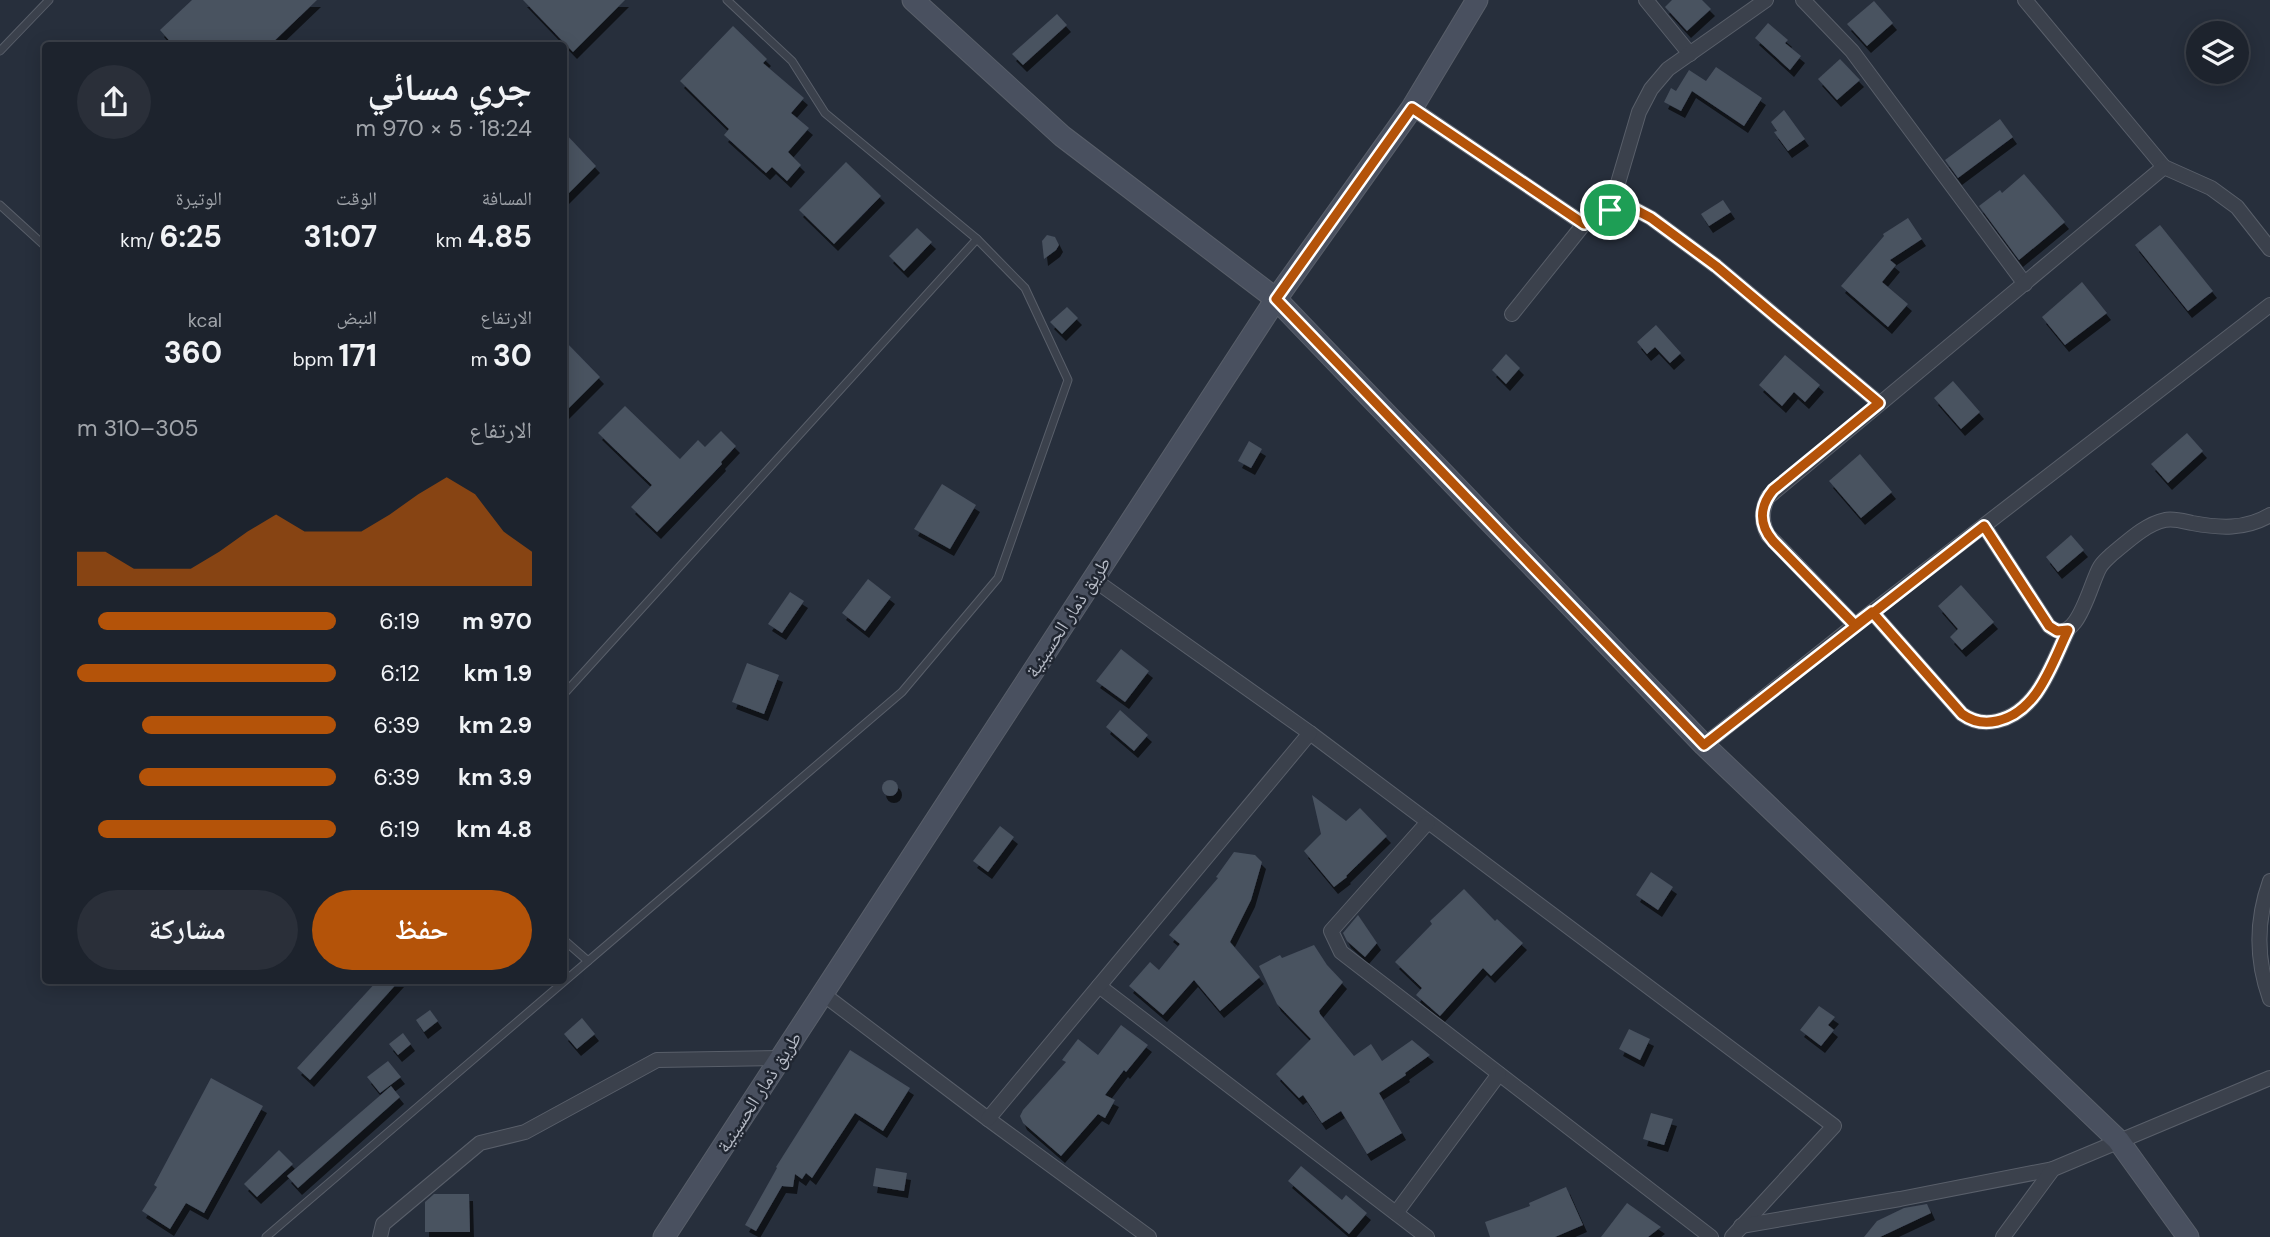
<!DOCTYPE html>
<html lang="ar">
<meta charset="utf-8">
<style>
:root{--surface:#1d232d;--page:#2a2f39;--text:#f1f3f6;--muted:#a0a4aa;--line:#3b4049;--accent:#b45309}
body{margin:0;font-family:"DM Sans","Noto Naskh Arabic",sans-serif;background:var(--page);color:var(--text);direction:rtl;height:100vh;display:flex;flex-direction:column;font-size:26px;white-space:nowrap}
*{box-sizing:border-box;margin:0}
p{font-size:23px;color:var(--muted)}
.icon{flex:none;width:38px;height:38px;fill:none;stroke:currentColor;stroke-width:2;stroke-linecap:round;stroke-linejoin:round}
.map{position:relative;flex:1;overflow:hidden;direction:ltr}
.side{position:absolute;left:42px;top:42px;width:525px;height:942px;display:flex;flex-direction:column;background:var(--surface);border-radius:7px;box-shadow:0 4px 18px #0003,0 0 0 2px var(--line);direction:rtl}
.side>*{flex:none}
.buttons{position:absolute;left:2186px;top:21px;display:grid;gap:14px}
.buttons a{display:grid;place-items:center;width:63px;height:63px;border-radius:50%;background:var(--surface);box-shadow:0 4px 18px #0003,0 0 0 2px var(--line);font-size:35px}
.pin{position:absolute;display:grid;place-items:center;width:60px;height:60px;color:#fff;margin:-30px;border:4px solid #fff;border-radius:50%;box-shadow:0 2px 7px #0007}
.round{display:grid;place-items:center;flex:none;width:74px;height:74px;border-radius:37px;background:var(--page)}
.head{display:flex;align-items:center;justify-content:space-between;height:119px;padding:0 35px}
h1{font-size:38px;font-weight:700;line-height:52px}
.stats{display:grid;grid-template-columns:repeat(3,1fr);gap:10px;height:119px;padding:7px 35px}
.stats div{display:grid;align-content:center}
.stats b{font-size:30px;font-weight:700}
.stats small{font-size:19px;font-weight:400}
.stats p{font-size:19px}
.chart{height:196px;padding:14px 35px}
.chart p{display:flex;justify-content:space-between}
.chart svg{width:100%;height:126px;margin-top:7px;fill:var(--accent);opacity:.7}
.action{display:flex;gap:14px;margin-top:auto;padding:14px 35px}
.action a{flex:1;height:80px;border-radius:42px;background:var(--accent);color:#fff;font-size:28px;font-weight:700;line-height:80px;text-align:center}
.action a+a{background:var(--page);color:var(--text)}
ul{padding:0 35px;list-style:none;font-size:23px}
li{display:grid;grid-template-columns:112px 84px 1fr;align-items:center;height:52px}
li i{height:18px;border-radius:9px;background:var(--accent)}
.map>svg:first-child{display:block}
.building{fill:#495260;filter:url(#shadow)}
.lines{fill:none;stroke-linecap:round;stroke-linejoin:round}
.lane-casing{stroke:#595f6a;stroke-width:9}
.street-casing{stroke:#595f6a;stroke-width:16}
.secondary-casing{stroke:#595f6a;stroke-width:23}
.lane{stroke:#3b414c;stroke-width:7}
.street{stroke:#3b414c;stroke-width:14}
.secondary{stroke:#49505f;stroke-width:21}
.route-casing{stroke:#fff;stroke-width:14}
.route{stroke:#b45309;stroke-width:9}
.labels{text-anchor:middle;dominant-baseline:central;stroke-width:5;stroke-linejoin:round;paint-order:stroke}
.street-label{font-size:19px;fill:#b7bcc7;stroke:#202631}
</style>
<div class="map">
<svg width="2270" height="1237" viewBox="0 0 2270 1237">
<defs>
<filter id="shadow"><feDropShadow dx="4" dy="7" stdDeviation="0" flood-color="#0009"/></filter>
</defs>
<rect width="100%" height="100%" fill="#272f3c"/>
<g class="building">
<polygon points="192,0 317,0 269,46 174,46 160,30"/>
<polygon points="523,0 625,0 573,52"/>
<polygon points="1672,0 1702,0 1711,9 1687,31 1665,7"/>
<polygon points="1874,1 1893,23 1867,46 1847,24"/>
<polygon points="1057,14 1067,25 1023,65 1012,54"/>
<polygon points="1768,23 1788,40 1785,43 1801,56 1790,70 1755,38"/>
<polygon points="733,26 767,59 763,63 804,98 791,113 809,128 788,152 801,165 787,181 772,167 766,173 724,135 729,129 680,81"/>
<polygon points="1840,59 1860,80 1837,100 1818,79"/>
<polygon points="1716,67 1762,98 1744,126 1692,91 1681,111 1664,102 1671,88 1676,91 1689,70 1706,81"/>
<polygon points="1784,110 1805,139 1788,151 1774,132 1777,131 1771,122"/>
<polygon points="2000,119 2013,137 1958,178 1945,160"/>
<polygon points="564,132 596,166 564,198"/>
<polygon points="846,162 881,196 834,244 799,210"/>
<polygon points="2024,174 2065,222 2019,260 1979,206 2000,190 2002,193"/>
<polygon points="1723,200 1731,212 1709,226 1701,214"/>
<polygon points="1908,218 1922,239 1890,260 1896,265 1882,282 1908,304 1888,327 1841,286 1884,236 1883,234"/>
<polygon points="2160,225 2213,291 2188,311 2135,245"/>
<polygon points="917,228 932,242 904,271 889,256"/>
<polygon points="1047,235 1055,237 1059,245 1056,250 1044,259 1042,241"/>
<polygon points="2082,282 2107,313 2065,345 2042,317"/>
<polygon points="1067,307 1078,318 1062,334 1050,322"/>
<polygon points="1656,325 1681,353 1670,363 1655,347 1647,354 1637,342"/>
<polygon points="564,340 600,377 564,413"/>
<polygon points="1506,354 1520,368 1506,384 1492,370"/>
<polygon points="1785,355 1820,385 1805,402 1794,392 1782,406 1759,385"/>
<polygon points="1953,381 1980,412 1961,429 1934,398"/>
<polygon points="625,406 680,459 698,440 705,447 721,431 736,446 721,462 722,464 657,532 631,507 652,485 598,433"/>
<polygon points="2187,433 2203,451 2168,483 2151,464"/>
<polygon points="1249,441 1262,449 1251,468 1238,461"/>
<polygon points="1860,454 1892,492 1861,518 1829,481"/>
<polygon points="942,484 976,505 950,549 914,529"/>
<polygon points="2071,535 2084,550 2058,572 2046,557"/>
<polygon points="868,579 891,597 865,631 842,613"/>
<polygon points="1961,585 1994,622 1962,650 1950,637 1958,629 1938,606"/>
<polygon points="790,592 804,601 782,633 768,624"/>
<polygon points="1121,649 1149,671 1125,702 1096,681"/>
<polygon points="747,663 779,675 764,714 732,702"/>
<polygon points="1120,710 1148,735 1134,751 1106,727"/>
<circle cx="890" cy="788" r="8"/>
<polygon points="1312,795 1346,821 1360,808 1387,836 1346,876 1347,877 1334,887 1304,851 1321,834"/>
<polygon points="1000,826 1014,837 988,872 973,861"/>
<polygon points="1234,852 1255,855 1262,862 1251,900 1230,942 1260,977 1220,1011 1194,980 1163,1015 1129,986 1150,962 1159,970 1180,944 1169,935 1218,878 1216,877"/>
<polygon points="1651,872 1673,887 1658,910 1636,895"/>
<polygon points="1464,889 1495,921 1497,919 1523,943 1491,976 1483,968 1440,1016 1416,995 1422,988 1395,962 1432,924 1430,921"/>
<polygon points="1358,915 1377,943 1365,957 1347,941 1343,933"/>
<polygon points="1314,945 1327,965 1343,982 1319,1011 1320,1014 1354,1056 1371,1044 1382,1061 1412,1040 1430,1055 1405,1073 1406,1075 1379,1093 1402,1133 1367,1154 1341,1111 1322,1123 1303,1095 1299,1098 1276,1074 1311,1039 1277,1004 1259,966 1280,955 1282,958"/>
<polygon points="378,980 400,980 310,1080 297,1068"/>
<polygon points="1819,1006 1835,1017 1828,1025 1834,1030 1821,1046 1800,1030"/>
<polygon points="430,1010 438,1021 424,1032 416,1020"/>
<polygon points="582,1018 595,1034 577,1049 564,1034"/>
<polygon points="1121,1025 1148,1045 1126,1072 1124,1070 1105,1095 1115,1100 1105,1118 1098,1114 1061,1156 1023,1123 1020,1116 1023,1110 1066,1062 1062,1060 1078,1039 1098,1055"/>
<polygon points="1629,1029 1650,1039 1640,1060 1619,1049"/>
<polygon points="403,1033 411,1044 398,1055 389,1044"/>
<polygon points="850,1050 910,1088 883,1131 855,1113 812,1178 806,1173 802,1179 795,1174 793,1187 782,1186 756,1231 745,1225 777,1168 776,1167"/>
<polygon points="388,1061 401,1077 380,1093 367,1077"/>
<polygon points="211,1078 263,1106 204,1213 186,1203 170,1229 142,1211 157,1187 154,1185"/>
<polygon points="391,1086 400,1097 298,1188 287,1176"/>
<polygon points="1651,1113 1673,1119 1664,1145 1643,1139"/>
<polygon points="279,1150 293,1164 257,1197 244,1184"/>
<polygon points="1301,1166 1342,1200 1346,1195 1367,1213 1349,1234 1288,1181"/>
<polygon points="876,1168 907,1173 904,1191 873,1186"/>
<polygon points="1566,1187 1583,1225 1555,1237 1490,1237 1485,1222 1530,1206 1529,1203"/>
<polygon points="434,1194 469,1194 470,1232 425,1232 425,1202"/>
<polygon points="1627,1203 1661,1227 1648,1237 1601,1237"/>
<polygon points="1927,1204 1931,1213 1880,1237 1864,1237 1877,1221 1904,1208"/>
</g>
<g class="lines">
<defs>
<g id="lane">
<polyline points="0,51 49,0"/>
<polyline points="0,205 46,247"/>
<polyline points="564,694 977,239"/>
<polyline points="564,940 588,961"/>
<polyline points="266,1237 902,692 998,578 1068,380 1025,288 977,239 825,113 792,61 727,0"/>
</g>
<g id="street">
<polyline points="1646,0 1690,54"/>
<polyline points="1803,0 1852,51 2025,284"/>
<polyline points="2025,0 2164,167 2211,188 2237,207 2270,249"/>
<polyline points="1412,108 1584,224"/>
<polyline points="1610,210 1639,112 1651,89 1668,69 1766,0"/>
<polyline points="1512,314 1584,224 1610,210 1628,208 1636,210 1651,218 1716,266 1879,403"/>
<path d="M1984 526 2049 626C2077 650 2090 583 2100 567 2103 562 2107 559 2111 555 2126 543 2145 524 2165 520 2173 518 2183 521 2192 523 2219 528 2245 530 2270 515"/>
<path d="M1872 612 1962 714C1973 722 1984 724 1997 721 2038 712 2052 663 2068 630"/>
<path d="M1855 625 1768 535C1761 522 1761 510 1768 497L2164 167"/>
<polyline points="1310,733 1834,1126 1732,1237"/>
<polyline points="1704,745 1855,625 2270,305"/>
<polyline points="1428,822 1331,931 1341,952 1711,1237"/>
<path d="M2270 881C2256 920 2256 960 2270 999"/>
<polyline points="1099,986 1427,1237"/>
<polyline points="823,994 988,1119 1149,1237"/>
<polyline points="988,1119 1310,733 1093,579"/>
<polyline points="1396,1213 1499,1074"/>
<polyline points="1741,1226 1900,1199 2053,1169"/>
<polyline points="380,1237 383,1224 480,1143 525,1132 657,1060 782,1058"/>
<polyline points="2003,1237 2053,1169 2270,1078"/>
</g>
<g id="secondary">
<polyline points="913,0 1062,136 1276,299 1704,745 2118,1140 2188,1237"/>
<polyline points="664,1237 1276,299 1412,108 1477,0"/>
</g>
</defs>
<use href="#lane" class="lane-casing"/>
<use href="#street" class="street-casing"/>
<use href="#secondary" class="secondary-casing"/>
<use href="#lane" class="lane"/>
<use href="#street" class="street"/>
<use href="#secondary" class="secondary"/>
</g>
<g class="lines">
<defs>
<path id="route" d="M1610 210 1628 208 1636 210 1651 218 1716 266 1879 403 1773 490C1759 507 1759 525 1773 541L1855 625 1872 612 1962 714C1973 722 1984 724 1997 721 2038 712 2052 663 2068 630L2057 631 2049 626 1984 526 1704 745 1276 299 1412 108 1584 224 1610 210"/>
</defs>
<use href="#route" class="route-casing"/>
<use href="#route" class="route"/>
</g>
<g class="labels">
<g class="street-label">
<text transform="translate(1068 617) rotate(-57)">طريق ذمار الحسينية</text>
<text transform="translate(759 1092) rotate(-57)">طريق ذمار الحسينية</text>
</g>
</g>
</svg>
<div class="buttons">
<a><svg class="icon" aria-label="layers" viewBox="0 0 24 24"><path d="M12 4l9 5-9 5-9-5zM3 14l9 5 9-5"/></svg></a>
</div>
<div class="pin" style="left:1610px;top:210px;background:#1e9e55"><svg class="icon" aria-label="arrive" viewBox="0 0 24 24"><path d="M6 21V4h12l-3 4 3 4H6"/></svg></div>
<section class="side">
<div class="head"><div><h1>جري مسائي</h1><p>18:24 · 5 × 970 m</p></div><a class="round"><svg class="icon" aria-label="share" viewBox="0 0 24 24"><path d="M12 15V3M7 8l5-5 5 5M5 13v7h14v-7"/></svg></a></div>
<div class="stats">
<div><p>المسافة</p><b>4.85<small> km</small></b></div>
<div><p>الوقت</p><b>31:07</b></div>
<div><p>الوتيرة</p><b>6:25<small> /km</small></b></div>
</div>
<div class="stats">
<div><p>الارتفاع</p><b>30<small> m</small></b></div>
<div><p>النبض</p><b>171<small> bpm</small></b></div>
<div><p>kcal</p><b>360</b></div>
</div>
<div class="chart"><p><span>الارتفاع</span>305–310 m</p>
<svg viewBox="0 0 160 44" preserveAspectRatio="none"><path d="M0 44V32L10 32L20 38L30 38L40 38L50 32L60 25L70 19L80 25L90 25L100 25L110 19L120 12L130 6L140 12L150 25L160 32V44z"/></svg>
</div>
<ul>
<li><b>970 m</b>6:19<i style="width:92%"></i></li>
<li><b>1.9 km</b>6:12<i style="width:100%"></i></li>
<li><b>2.9 km</b>6:39<i style="width:75%"></i></li>
<li><b>3.9 km</b>6:39<i style="width:76%"></i></li>
<li><b>4.8 km</b>6:19<i style="width:92%"></i></li>
</ul>
<div class="action"><a>حفظ</a><a>مشاركة</a></div>
</section>
</div>
